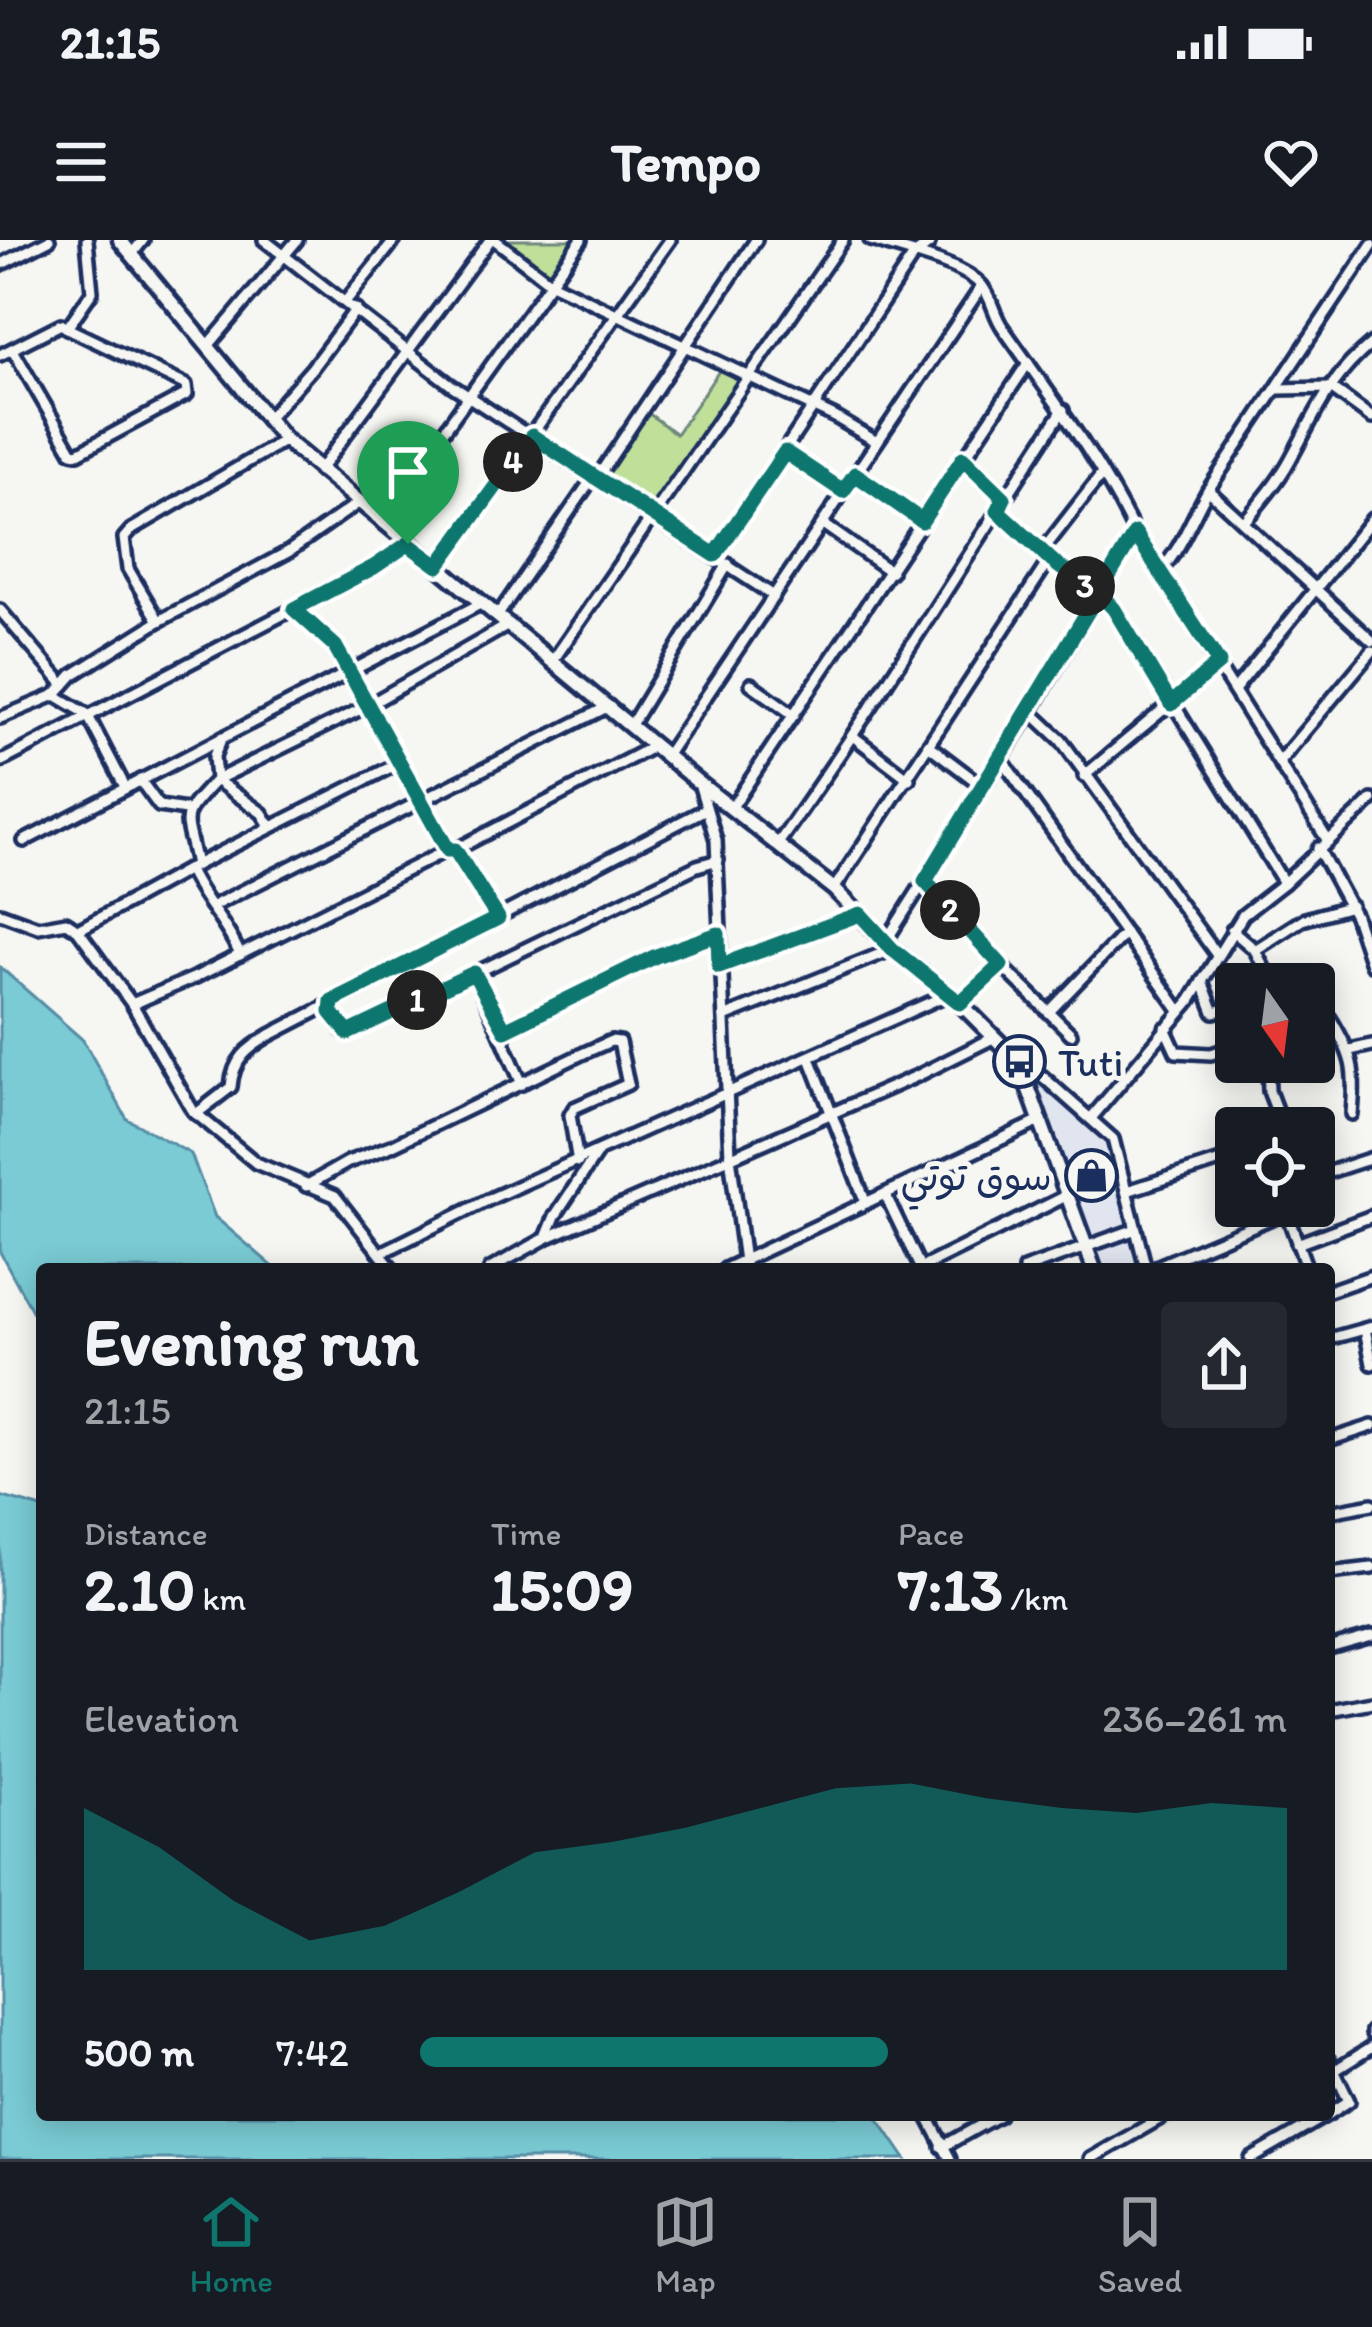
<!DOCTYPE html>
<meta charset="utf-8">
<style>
:root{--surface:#171b24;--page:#242831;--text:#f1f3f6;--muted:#9ea1a6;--line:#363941;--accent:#0f766e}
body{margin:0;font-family:Itim,"Playpen Sans Arabic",sans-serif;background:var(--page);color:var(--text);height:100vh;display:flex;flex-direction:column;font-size:45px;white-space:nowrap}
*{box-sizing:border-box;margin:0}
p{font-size:39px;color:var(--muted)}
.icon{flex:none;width:66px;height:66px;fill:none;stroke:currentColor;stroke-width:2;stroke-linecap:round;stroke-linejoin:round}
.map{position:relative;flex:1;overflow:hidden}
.side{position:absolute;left:36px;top:1023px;width:1299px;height:858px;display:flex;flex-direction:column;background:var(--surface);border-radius:12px;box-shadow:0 6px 30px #0003}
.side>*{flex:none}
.needle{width:78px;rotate:166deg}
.buttons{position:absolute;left:1215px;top:723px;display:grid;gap:24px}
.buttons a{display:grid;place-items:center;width:120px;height:120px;border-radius:12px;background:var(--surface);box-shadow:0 6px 30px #0003;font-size:60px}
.pin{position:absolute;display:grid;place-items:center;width:102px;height:102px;color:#fff;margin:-123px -51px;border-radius:50% 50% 50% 0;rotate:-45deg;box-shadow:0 0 12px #0007}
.pin .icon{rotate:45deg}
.km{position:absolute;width:60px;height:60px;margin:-30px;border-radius:50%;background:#222;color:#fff;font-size:33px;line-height:60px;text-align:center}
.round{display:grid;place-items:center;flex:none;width:126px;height:126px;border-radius:12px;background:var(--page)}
.overview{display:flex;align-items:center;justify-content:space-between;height:204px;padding:0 48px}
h1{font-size:66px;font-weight:700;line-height:90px}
.stats{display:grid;grid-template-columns:repeat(3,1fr);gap:18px;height:204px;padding:12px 48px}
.stats div{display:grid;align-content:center}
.stats b{font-size:60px;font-weight:700}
.stats small{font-size:33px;font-weight:400}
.stats p{font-size:33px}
.chart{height:336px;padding:24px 48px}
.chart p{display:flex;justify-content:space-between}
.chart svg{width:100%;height:216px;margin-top:12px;fill:var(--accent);opacity:.7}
ul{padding:0 48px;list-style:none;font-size:39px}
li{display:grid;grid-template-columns:192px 144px 1fr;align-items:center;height:90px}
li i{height:30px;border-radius:15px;background:var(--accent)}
.status{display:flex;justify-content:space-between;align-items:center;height:84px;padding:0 60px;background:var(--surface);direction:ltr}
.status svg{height:33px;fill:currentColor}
header{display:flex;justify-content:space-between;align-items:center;height:156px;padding:0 48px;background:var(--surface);font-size:54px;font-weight:700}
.tabs{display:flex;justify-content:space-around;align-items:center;height:168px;border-top:3px solid var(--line);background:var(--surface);font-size:33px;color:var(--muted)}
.tabs a{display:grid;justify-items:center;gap:6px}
.tabs .active{color:var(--accent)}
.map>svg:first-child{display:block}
.built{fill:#e1e5f0}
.green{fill:#c0e099;stroke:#6e887c;stroke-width:3}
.water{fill:#7acbd4;stroke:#548da5;stroke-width:3}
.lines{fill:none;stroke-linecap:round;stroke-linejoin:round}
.minor-casing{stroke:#1b2f5e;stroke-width:18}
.tertiary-casing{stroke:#1b2f5e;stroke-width:21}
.minor{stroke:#f6f6f2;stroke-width:9}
.tertiary{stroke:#f6f6f2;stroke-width:12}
.route-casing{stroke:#fff;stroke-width:24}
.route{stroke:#0f766e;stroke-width:15}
.labels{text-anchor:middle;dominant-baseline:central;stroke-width:10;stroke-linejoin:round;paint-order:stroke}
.poi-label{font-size:39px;fill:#1b2f5e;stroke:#f6f6f2;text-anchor:start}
</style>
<div class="status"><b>21:15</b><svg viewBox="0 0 49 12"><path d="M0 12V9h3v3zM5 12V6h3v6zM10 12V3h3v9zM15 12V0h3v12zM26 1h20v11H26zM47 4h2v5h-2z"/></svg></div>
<header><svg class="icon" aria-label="menu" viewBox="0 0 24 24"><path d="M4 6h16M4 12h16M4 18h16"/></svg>Tempo<svg class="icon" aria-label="heart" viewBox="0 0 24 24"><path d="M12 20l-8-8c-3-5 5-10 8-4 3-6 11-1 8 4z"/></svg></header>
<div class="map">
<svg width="1372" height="1919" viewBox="0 0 1372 1919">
<rect width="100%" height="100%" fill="#f6f6f2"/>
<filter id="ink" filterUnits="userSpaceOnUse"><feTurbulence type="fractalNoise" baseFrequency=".00833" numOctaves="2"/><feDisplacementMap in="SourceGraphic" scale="24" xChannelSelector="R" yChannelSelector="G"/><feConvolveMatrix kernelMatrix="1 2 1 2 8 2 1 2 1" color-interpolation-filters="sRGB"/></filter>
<g filter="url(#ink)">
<polygon class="built" points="1042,839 1112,900 1145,1029 1095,1029 1028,846"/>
<g class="green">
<polygon points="501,0 576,0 551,34"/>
<polygon points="721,128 742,139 654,271 602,238 648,173 676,194"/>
</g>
<g class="water">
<polygon points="0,727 83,800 127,879 191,914 215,977 276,1029 42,1029 42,1089 0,1012"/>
<polygon points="0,1256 42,1268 42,1875 876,1875 906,1919 0,1919"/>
</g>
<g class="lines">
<defs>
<g id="minor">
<polyline points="264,0 451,145 774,356"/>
<polyline points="495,0 551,43 835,177 877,202"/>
<path d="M870 0C898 9 964 24 982 46 992 58 994 76 1003 88 1050 155 1100 220 1135 293L1328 601"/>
<polyline points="132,14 143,0"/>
<polyline points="0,25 49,0"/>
<polyline points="345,62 395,0"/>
<polyline points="208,106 297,0"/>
<polyline points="13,110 72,212 78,213 187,154 186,145 67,88"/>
<polyline points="0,115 61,84 67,88 92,52 87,0"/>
<polyline points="1277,149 1331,148 1372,178"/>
<polyline points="268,178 312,128 356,69"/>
<polyline points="785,212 843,251"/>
<polyline points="963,218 1004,258"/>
<polyline points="319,231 490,0"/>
<polyline points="855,234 922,281"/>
<polyline points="597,238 756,0"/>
<polyline points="1208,250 1372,401"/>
<polyline points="998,271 1050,319 1115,369 1284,643"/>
<polyline points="380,280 581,0"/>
<path d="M1244 282C1260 263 1278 242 1290 220 1316 173 1329 138 1372 103"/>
<polyline points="823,284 891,332"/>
<polyline points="1043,310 1102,234"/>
<polyline points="715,315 914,15 929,4 929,0"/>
<polyline points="438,326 670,0"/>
<path d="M1161 330C1182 308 1192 277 1208 250L1372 5"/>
<polyline points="294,369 335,405 447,610"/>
<polyline points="0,370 64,445"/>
<polyline points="498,375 594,236"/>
<polyline points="159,381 128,329 124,298 131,290 285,200"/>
<polyline points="554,419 843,0"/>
<polyline points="751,444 794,475"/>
<polyline points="1235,449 1372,279"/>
<polyline points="55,455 87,474 125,547"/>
<polyline points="1031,472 1061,500 1217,715"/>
<polyline points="0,478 55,455 73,435 159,381 288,312 358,263"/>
<polyline points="631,485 728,324"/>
<polyline points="854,497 909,539"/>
<polyline points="928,505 981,545"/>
<polyline points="666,516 982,46"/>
<polyline points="1000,517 1180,771"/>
<polyline points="0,522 374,327 408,304"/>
<polyline points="1279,522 1372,411"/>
<polyline points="1084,536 1219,423"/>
<polyline points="140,540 159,566 186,570"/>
<polyline points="699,543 716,600 730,916 745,1029"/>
<polyline points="732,567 1028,123"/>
<polyline points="271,587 262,573 216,540 367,466 510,384"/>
<polyline points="24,601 482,363"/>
<path d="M777 605C878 463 967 315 1063 170"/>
<polyline points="1318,608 1355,676 1371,724"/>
<polyline points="455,610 498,678"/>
<path d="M196 625C186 573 176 581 216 540L214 516 222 497"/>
<path d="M189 630C202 660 227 683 240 715"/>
<polyline points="925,641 1001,725 1071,794"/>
<polyline points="834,649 1050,319"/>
<polyline points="213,666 609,466"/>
<polyline points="0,673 38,687 66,682 78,690 132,764 193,871 256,923 335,956 392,1029"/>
<polyline points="78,690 196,625 399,523"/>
<polyline points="1232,690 1255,710 1272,744"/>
<polyline points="886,701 1031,472 1135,293"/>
<polyline points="1255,710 1302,680 1351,666"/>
<polyline points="719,726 860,674"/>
<polyline points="474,733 522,844"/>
<polyline points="1202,741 1214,772 1236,767"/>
<polyline points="332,761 331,773 344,792 353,792 697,626 718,620"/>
<polyline points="960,763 1001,725"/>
<polyline points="132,764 196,737 447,610 455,610 654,506"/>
<polyline points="1049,772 1125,693"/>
<polyline points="724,777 893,709"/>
<path d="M1314 781 1330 778C1353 815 1356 830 1352 874"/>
<polyline points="1165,788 1176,812 1211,814 1236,806"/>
<polyline points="502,790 655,716 718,694"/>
<polyline points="1350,810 1372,805"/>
<polyline points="810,818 866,963"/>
<polyline points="1019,822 1042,836 1113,899 1146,1029"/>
<polyline points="1268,822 1269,851 1283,888"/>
<path d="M196 874 231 847C233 819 248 808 270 795L706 569"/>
<polyline points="1092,877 1190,761 1243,675 1284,643 1372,560"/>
<polyline points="1314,937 1372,918"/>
<polyline points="306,946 348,922 391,906 584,813 611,801 619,802 628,844 574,868 570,875 578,922"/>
<polyline points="1127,951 1236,916"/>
<polyline points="885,954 921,1029"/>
<polyline points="1284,966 1307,1029"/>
<polyline points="546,998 555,976 597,913"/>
<polyline points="1297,1004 1372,976"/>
<polyline points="381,1013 494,957 949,754"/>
<polyline points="490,1029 546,998 917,836 995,797"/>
<polyline points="725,1029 1040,881"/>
<polyline points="919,1029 1068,955"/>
<polyline points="1024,1029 1136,989"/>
<polyline points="1151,1029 1286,972"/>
<polyline points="1329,1051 1372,1036"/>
<polyline points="1365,1089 1372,1124"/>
<polyline points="1329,1099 1372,1087"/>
<polyline points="1329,1200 1372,1186"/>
<polyline points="1329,1272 1372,1264"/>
<polyline points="1329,1333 1372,1328"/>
<polyline points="1329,1408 1372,1396"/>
<polyline points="1329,1470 1372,1462"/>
<polyline points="1372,1791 1372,1794"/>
<polyline points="1329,1820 1349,1861 1329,1874"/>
<polyline points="1334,1831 1372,1807"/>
<polyline points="927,1875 950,1919"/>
<polyline points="942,1907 999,1875"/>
<polyline points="1090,1919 1166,1875"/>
<polyline points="1251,1919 1327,1875"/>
</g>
<polyline id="tertiary" points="120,0 285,200 699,543 834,649 893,709 960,763 1019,822 1094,1029"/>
</defs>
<use href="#minor" class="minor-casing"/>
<use href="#tertiary" class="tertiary-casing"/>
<use href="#minor" class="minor"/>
<use href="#tertiary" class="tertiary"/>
</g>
</g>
<g class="lines" filter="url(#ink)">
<defs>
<path id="route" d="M408 304 374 327 294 369 335 406 448 610H455L498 678 332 761 331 772 348 793 474 733 505 790 656 716 718 694 719 726 860 674 892 709 960 763 1001 725 925 641 1135 293 1219 423 1171 464 1114 369C1097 349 1070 337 1050 319 1033 303 1016 287 998 271L1004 258 963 218 922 281 855 234 843 251 785 212 715 315 532 196 438 326 408 304"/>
</defs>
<use href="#route" class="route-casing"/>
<use href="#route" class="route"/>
</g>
<defs>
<symbol id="bus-ring" viewBox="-11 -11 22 22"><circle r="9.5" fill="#f6f6f2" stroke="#1b2f5e" stroke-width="1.5"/><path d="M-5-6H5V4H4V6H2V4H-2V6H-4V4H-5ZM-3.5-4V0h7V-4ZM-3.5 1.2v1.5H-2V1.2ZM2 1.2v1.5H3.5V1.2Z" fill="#1b2f5e"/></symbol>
<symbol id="shop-ring" viewBox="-11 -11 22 22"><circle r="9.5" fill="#f6f6f2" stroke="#1b2f5e" stroke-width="1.5"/><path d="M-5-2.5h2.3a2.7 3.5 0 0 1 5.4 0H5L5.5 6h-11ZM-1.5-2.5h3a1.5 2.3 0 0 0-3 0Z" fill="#1b2f5e"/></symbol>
</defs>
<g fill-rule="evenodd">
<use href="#bus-ring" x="990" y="792" width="59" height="59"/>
<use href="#shop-ring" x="1062" y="906" width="59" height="59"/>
</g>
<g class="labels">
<g class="poi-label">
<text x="1058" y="822">Tuti</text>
<text x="1052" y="936" text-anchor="end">سوق توتي</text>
</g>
</g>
</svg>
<div class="buttons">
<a><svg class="needle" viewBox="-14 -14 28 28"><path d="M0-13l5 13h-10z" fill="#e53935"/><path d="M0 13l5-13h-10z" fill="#9ea1a6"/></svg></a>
<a><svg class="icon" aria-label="locate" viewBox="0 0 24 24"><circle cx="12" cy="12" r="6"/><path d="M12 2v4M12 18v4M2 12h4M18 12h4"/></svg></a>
</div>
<div class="pin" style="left:408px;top:304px;background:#1e9e55"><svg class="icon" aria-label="arrive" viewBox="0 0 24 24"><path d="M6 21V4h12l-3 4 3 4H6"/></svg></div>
<b class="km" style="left:417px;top:760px">1</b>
<b class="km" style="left:950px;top:670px">2</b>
<b class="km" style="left:1085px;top:346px">3</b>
<b class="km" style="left:513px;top:222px">4</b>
<section class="side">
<div class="overview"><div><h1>Evening run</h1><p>21:15</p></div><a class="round"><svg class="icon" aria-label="share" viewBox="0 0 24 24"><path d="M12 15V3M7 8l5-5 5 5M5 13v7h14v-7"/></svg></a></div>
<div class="stats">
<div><p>Distance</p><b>2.10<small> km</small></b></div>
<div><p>Time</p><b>15:09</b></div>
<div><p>Pace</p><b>7:13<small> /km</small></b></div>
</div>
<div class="chart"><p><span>Elevation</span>236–261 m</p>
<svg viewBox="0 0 160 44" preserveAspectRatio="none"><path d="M0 44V11L10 19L20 30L30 38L40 35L50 28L60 20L70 18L80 15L90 11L100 7L110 6L120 9L130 11L140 12L150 10L160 11V44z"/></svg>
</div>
<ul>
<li><b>500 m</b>7:42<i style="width:54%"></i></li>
</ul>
</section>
</div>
<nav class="tabs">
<a class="active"><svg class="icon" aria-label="home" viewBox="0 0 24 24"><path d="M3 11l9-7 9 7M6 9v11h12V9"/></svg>Home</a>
<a><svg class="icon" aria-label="map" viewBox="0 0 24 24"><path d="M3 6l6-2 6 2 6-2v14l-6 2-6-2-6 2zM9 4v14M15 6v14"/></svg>Map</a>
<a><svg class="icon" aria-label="saved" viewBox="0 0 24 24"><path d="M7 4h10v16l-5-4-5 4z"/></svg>Saved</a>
</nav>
